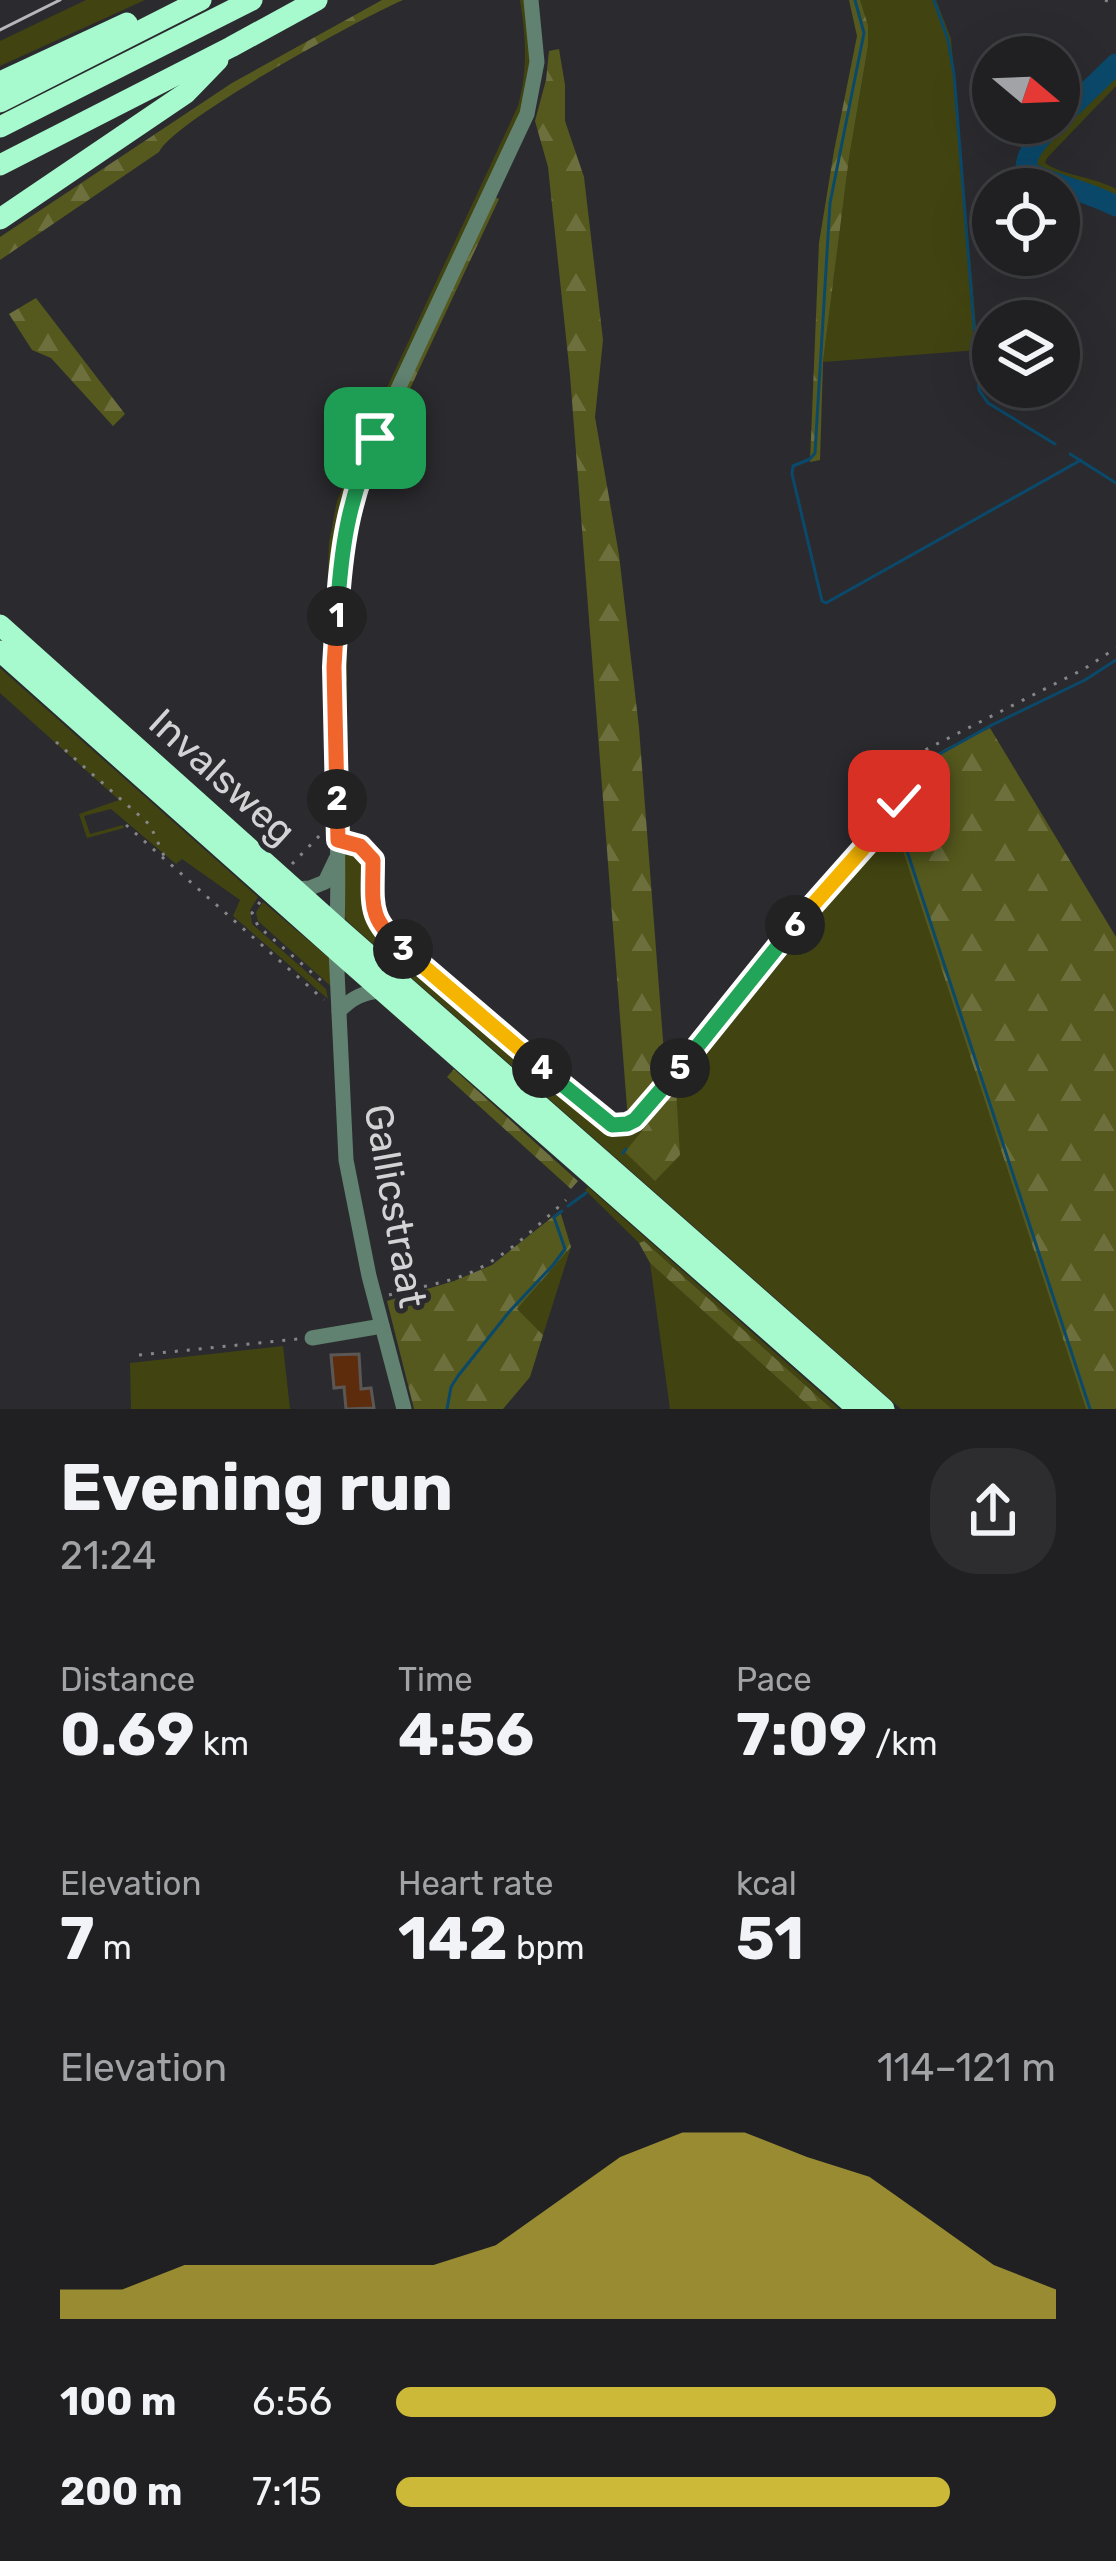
<!DOCTYPE html>
<meta charset="utf-8">
<style>
:root{--surface:#202023;--page:#2d2d30;--text:#f1f3f6;--muted:#a2a3a6;--line:#3d3e41;--accent:#ccb938}
body{margin:0;font-family:Rubik,sans-serif;background:var(--page);color:var(--text);height:100vh;display:flex;flex-direction:column;font-size:45px;white-space:nowrap}
*{box-sizing:border-box;margin:0}
p{font-size:39px;color:var(--muted)}
.icon{flex:none;width:66px;height:66px;fill:none;stroke:currentColor;stroke-width:2;stroke-linecap:round;stroke-linejoin:round}
.map{position:relative;height:1409px;overflow:hidden}
.details{display:flex;flex-direction:column;background:var(--surface);flex:1}
.details>*{flex:none}
.needle{width:78px;rotate:109deg}
.buttons{position:absolute;left:972px;top:36px;display:grid;gap:24px}
.buttons a{display:grid;place-items:center;width:108px;height:108px;border-radius:50%;background:var(--surface);box-shadow:0 12px 48px #0002,0 0 0 3px var(--line);font-size:60px}
.pin{position:absolute;display:grid;place-items:center;width:102px;height:102px;color:#fff;margin:-51px;border-radius:24px;box-shadow:0 6px 18px #0006}
.km{position:absolute;width:60px;height:60px;margin:-30px;border-radius:50%;background:#222;color:#fff;font-size:33px;line-height:60px;text-align:center}
.round{display:grid;place-items:center;flex:none;width:126px;height:126px;border-radius:48px;background:var(--page)}
.head{display:flex;align-items:center;justify-content:space-between;height:204px;padding:0 60px}
h1{font-size:66px;font-weight:700;line-height:90px}
.metrics{display:grid;grid-template-columns:repeat(3,1fr);gap:18px;height:204px;padding:12px 60px}
.metrics div{display:grid;align-content:center}
.metrics b{font-size:60px;font-weight:700}
.metrics small{font-size:33px;font-weight:400}
.metrics p{font-size:33px}
.chart{height:336px;padding:24px 60px}
.chart p{display:flex;justify-content:space-between}
.chart svg{width:100%;height:216px;margin-top:12px;fill:var(--accent);opacity:.7}
ul{padding:0 60px;list-style:none;font-size:39px}
li{display:grid;grid-template-columns:192px 144px 1fr;align-items:center;height:90px}
li i{height:30px;border-radius:15px;background:var(--accent)}
.map>svg:first-child{display:block}
.green{fill:#414411}
.forest{fill:url(#forest-firs)}
.lines{fill:none;stroke-linecap:round;stroke-linejoin:round}
.stream{stroke:#0b496b;stroke-width:3}
.river{stroke:#0b496b;stroke-width:21}
.building{fill:#5c2c0d;stroke:#5b5755;stroke-width:3}
.path{stroke:#868689;stroke-width:3;stroke-dasharray:3 9;stroke-linecap:butt}
.minor{stroke:#618270;stroke-width:15}
.highway{stroke:#a6face;stroke-width:21}
.rail{stroke:#b7b7b9;stroke-width:3}
.split-1-casing{stroke:#fff;stroke-width:24}
.split-2-casing{stroke:#fff;stroke-width:24}
.split-3-casing{stroke:#fff;stroke-width:24}
.split-4-casing{stroke:#fff;stroke-width:24}
.split-5-casing{stroke:#fff;stroke-width:24}
.split-6-casing{stroke:#fff;stroke-width:24}
.split-7-casing{stroke:#fff;stroke-width:24}
.split-1{stroke:#22a559;stroke-width:15}
.split-2{stroke:#f0652b;stroke-width:15}
.split-3{stroke:#f0652b;stroke-width:15}
.split-4{stroke:#f5b400;stroke-width:15}
.split-5{stroke:#22a559;stroke-width:15}
.split-6{stroke:#22a559;stroke-width:15}
.split-7{stroke:#f5b400;stroke-width:15}
.labels{text-anchor:middle;dominant-baseline:central;stroke-width:10;stroke-linejoin:round;paint-order:stroke}
.street-label{font-size:39px;fill:#d3d3d5;stroke:#2b2b2f}
</style>
<div class="map">
<svg width="1116" height="1409" viewBox="0 0 1116 1409">
<defs>
<pattern id="forest-firs" width="22" height="20" patternUnits="userSpaceOnUse" patternTransform="scale(3)"><rect width="22" height="20" fill="#55591d"/><path d="M5 1l3.5 6h-7zM16 11l3.5 6h-7z" fill="#6d703d"/></pattern>
</defs>
<rect width="100%" height="100%" fill="#2b2b2f"/>
<g class="green">
<polygon points="86,0 145,0 0,66 0,41"/>
<path d="M520 0H526L533 59 521 116 373 432 328 653 325 652 329 543 337 501 363 439 518 106C528 69 526 38 520 0Z"/>
<polygon points="860,0 936,0 951,39 978,350 823,362 849,158 868,46 868,25"/>
<path d="M1116 74V86L1047 158 1045 163C1061 175 1094 177 1116 189V199L1047 174 1037 169 1036 163 1044 147Z"/>
<polygon points="0,668 258,897 250,910 252,924 326,989 328,999 233,916 240,900 182,859 176,864 111,809 84,816 90,834 123,825 124,828 87,838 79,814 119,800 0,693"/>
<path d="M896 830 1086 1409H901L346 920 343 911 344 850 359 849 370 862 372 918 386 939 477 1020 605 1126C634 1141 655 1104 672 1084L677 1088 859 867Z"/>
<polygon points="263,902 329,958 334,989 258,921 256,912"/>
<polygon points="588,1187 839,1409 832,1409 644,1241 639,1243 585,1190"/>
<polygon points="571,1247 543,1335 516,1310"/>
<polygon points="650,1263 812,1409 670,1409"/>
<polygon points="283,1346 290,1409 131,1409 130,1363"/>
</g>
<g class="forest">
<path d="M382 0H403C363 17 174 120 159 152L0 260V237L232 83Z"/>
<polygon points="849,0 860,0 868,25 868,46 849,158 823,362 820,460 810,462 819,243 834,151 857,36"/>
<polygon points="559,49 565,85 565,121 584,177 603,340 595,417 619,555 639,728 666,1079 628,1120 570,375 548,167 535,121 546,80 549,51"/>
<polygon points="495,197 499,199 385,442 359,513 347,581 347,805 351,836 354,839 342,830 340,609 347,543 364,475"/>
<polygon points="36,298 125,414 113,426 51,358 32,350 9,314"/>
<path d="M990 728 1116 937V1409H1086L896 830C908 815 908 803 913 785 922 752 963 742 990 728Z"/>
<polygon points="454,1069 468,1082 578,1181 571,1189 447,1077"/>
<polygon points="676,1089 680,1155 655,1181 625,1152"/>
<polygon points="560,1211 571,1247 517,1309 543,1335 530,1377 503,1409 414,1409 387,1301 454,1281 492,1265"/>
<polygon points="644,1241 832,1409 812,1409 650,1263 639,1243"/>
</g>
<g class="lines">
<g class="stream">
<polyline points="855,0 864,33 830,203 815,453 810,459 793,466 792,474 822,601 826,603 1081,460"/>
<polyline points="934,0 948,40 954,74 979,390 988,403 1055,444"/>
<polyline points="1070,454 1116,483"/>
<polyline points="914,801 914,780 925,762 990,726 1085,680 1116,660"/>
<polyline points="907,851 1090,1409"/>
<polyline points="756,985 865,855 908,817 914,808"/>
<polyline points="674,1089 751,991"/>
<polyline points="623,1153 626,1149"/>
<polyline points="568,1206 586,1193"/>
<polyline points="447,1409 451,1387 458,1376 509,1312 553,1265 565,1249 554,1217 562,1211"/>
</g>
<g class="river">
<polyline points="1059,119 1116,64"/>
<path d="M1055 123C1042 137 1025 150 1026 171 1056 186 1087 191 1116 206"/>
</g>
</g>
<polygon class="building" points="359,1354 361,1389 371,1388 374,1408 346,1409 344,1387 334,1388 331,1355"/>
<g class="lines">
<g class="path">
<polyline points="1105,0 1116,4"/>
<polyline points="56,742 150,825 165,858"/>
<polyline points="126,825 324,1000"/>
<polyline points="351,843 360,846 373,860 373,908 382,931 484,1021 589,1108 612,1125 627,1124 635,1120 666,1086 773,951 890,818 913,761 925,750 1084,669 1116,648"/>
<polyline points="292,864 323,832"/>
<polyline points="260,902 252,913 258,926 325,984"/>
<path d="M389 1295C414 1288 441 1284 465 1275 504 1259 535 1228 566 1200"/>
<polyline points="139,1355 298,1339"/>
</g>
<g class="minor">
<polyline points="295,889 310,888 325,882 336,859"/>
<path d="M337 927C341 824 330 720 337 616 338 585 339 555 345 525 351 494 363 467 375 438L527 114 537 62 531 0"/>
<polyline points="336,950 346,1160 369,1276 404,1409"/>
<path d="M339 1011C352 998 363 992 382 991"/>
<polyline points="312,1338 382,1326"/>
</g>
<g class="highway">
<polyline points="0,82 127,23"/>
<polyline points="0,102 201,0"/>
<polyline points="0,127 252,0"/>
<polyline points="0,165 231,47 317,0"/>
<polyline points="0,219 186,93 218,60"/>
<polyline points="0,625 337,927 884,1409"/>
<polyline points="0,651 336,950 858,1409"/>
</g>
<polyline class="rail" points="0,30 60,0"/>
</g>
<g class="lines">
<defs>
<path id="split-1" d="M337 616C341 547 348 502 375 438"/>
<polyline id="split-2" points="337,616 334,667 337,799"/>
<path id="split-3" d="M337 799 338 840 360 846 373 860C373 906 367 917 403 949"/>
<polyline id="split-4" points="403,949 542,1068"/>
<polyline id="split-5" points="542,1068 612,1125 627,1124 635,1120 680,1068"/>
<polyline id="split-6" points="680,1068 795,925"/>
<polyline id="split-7" points="795,925 890,818 899,801"/>
</defs>
<use href="#split-1" class="split-1-casing"/>
<use href="#split-2" class="split-2-casing"/>
<use href="#split-3" class="split-3-casing"/>
<use href="#split-4" class="split-4-casing"/>
<use href="#split-5" class="split-5-casing"/>
<use href="#split-6" class="split-6-casing"/>
<use href="#split-7" class="split-7-casing"/>
<use href="#split-1" class="split-1"/>
<use href="#split-2" class="split-2"/>
<use href="#split-3" class="split-3"/>
<use href="#split-4" class="split-4"/>
<use href="#split-5" class="split-5"/>
<use href="#split-6" class="split-6"/>
<use href="#split-7" class="split-7"/>
</g>
<g class="labels">
<g class="street-label">
<text transform="translate(222 777) rotate(42)">Invalsweg</text>
<text transform="translate(395 1206) rotate(80)">Gallicstraat</text>
</g>
</g>
</svg>
<div class="buttons">
<a><svg class="needle" viewBox="-14 -14 28 28"><path d="M0-13l5 13h-10z" fill="#e53935"/><path d="M0 13l5-13h-10z" fill="#a2a3a6"/></svg></a>
<a><svg class="icon" aria-label="locate" viewBox="0 0 24 24"><circle cx="12" cy="12" r="6"/><path d="M12 2v4M12 18v4M2 12h4M18 12h4"/></svg></a>
<a><svg class="icon" aria-label="layers" viewBox="0 0 24 24"><path d="M12 4l9 5-9 5-9-5zM3 14l9 5 9-5"/></svg></a>
</div>
<div class="pin" style="left:375px;top:438px;background:#1e9e55"><svg class="icon" aria-label="arrive" viewBox="0 0 24 24"><path d="M6 21V4h12l-3 4 3 4H6"/></svg></div>
<div class="pin" style="left:899px;top:801px;background:#d93025"><svg class="icon" aria-label="check" viewBox="0 0 24 24"><path d="M5 12l5 5 9-10"/></svg></div>
<b class="km" style="left:337px;top:616px">1</b>
<b class="km" style="left:337px;top:799px">2</b>
<b class="km" style="left:403px;top:949px">3</b>
<b class="km" style="left:542px;top:1068px">4</b>
<b class="km" style="left:680px;top:1068px">5</b>
<b class="km" style="left:795px;top:925px">6</b>
</div>
<section class="details">
<div class="head"><div><h1>Evening run</h1><p>21:24</p></div><a class="round"><svg class="icon" aria-label="share" viewBox="0 0 24 24"><path d="M12 15V3M7 8l5-5 5 5M5 13v7h14v-7"/></svg></a></div>
<div class="metrics">
<div><p>Distance</p><b>0.69<small> km</small></b></div>
<div><p>Time</p><b>4:56</b></div>
<div><p>Pace</p><b>7:09<small> /km</small></b></div>
</div>
<div class="metrics">
<div><p>Elevation</p><b>7<small> m</small></b></div>
<div><p>Heart rate</p><b>142<small> bpm</small></b></div>
<div><p>kcal</p><b>51</b></div>
</div>
<div class="chart"><p><span>Elevation</span>114–121 m</p>
<svg viewBox="0 0 160 44" preserveAspectRatio="none"><path d="M0 44V38L10 38L20 33L30 33L40 33L50 33L60 33L70 29L80 20L90 11L100 6L110 6L120 11L130 15L140 24L150 33L160 38V44z"/></svg>
</div>
<ul>
<li><b>100 m</b>6:56<i style="width:100%"></i></li>
<li><b>200 m</b>7:15<i style="width:84%"></i></li>
</ul>
</section>
